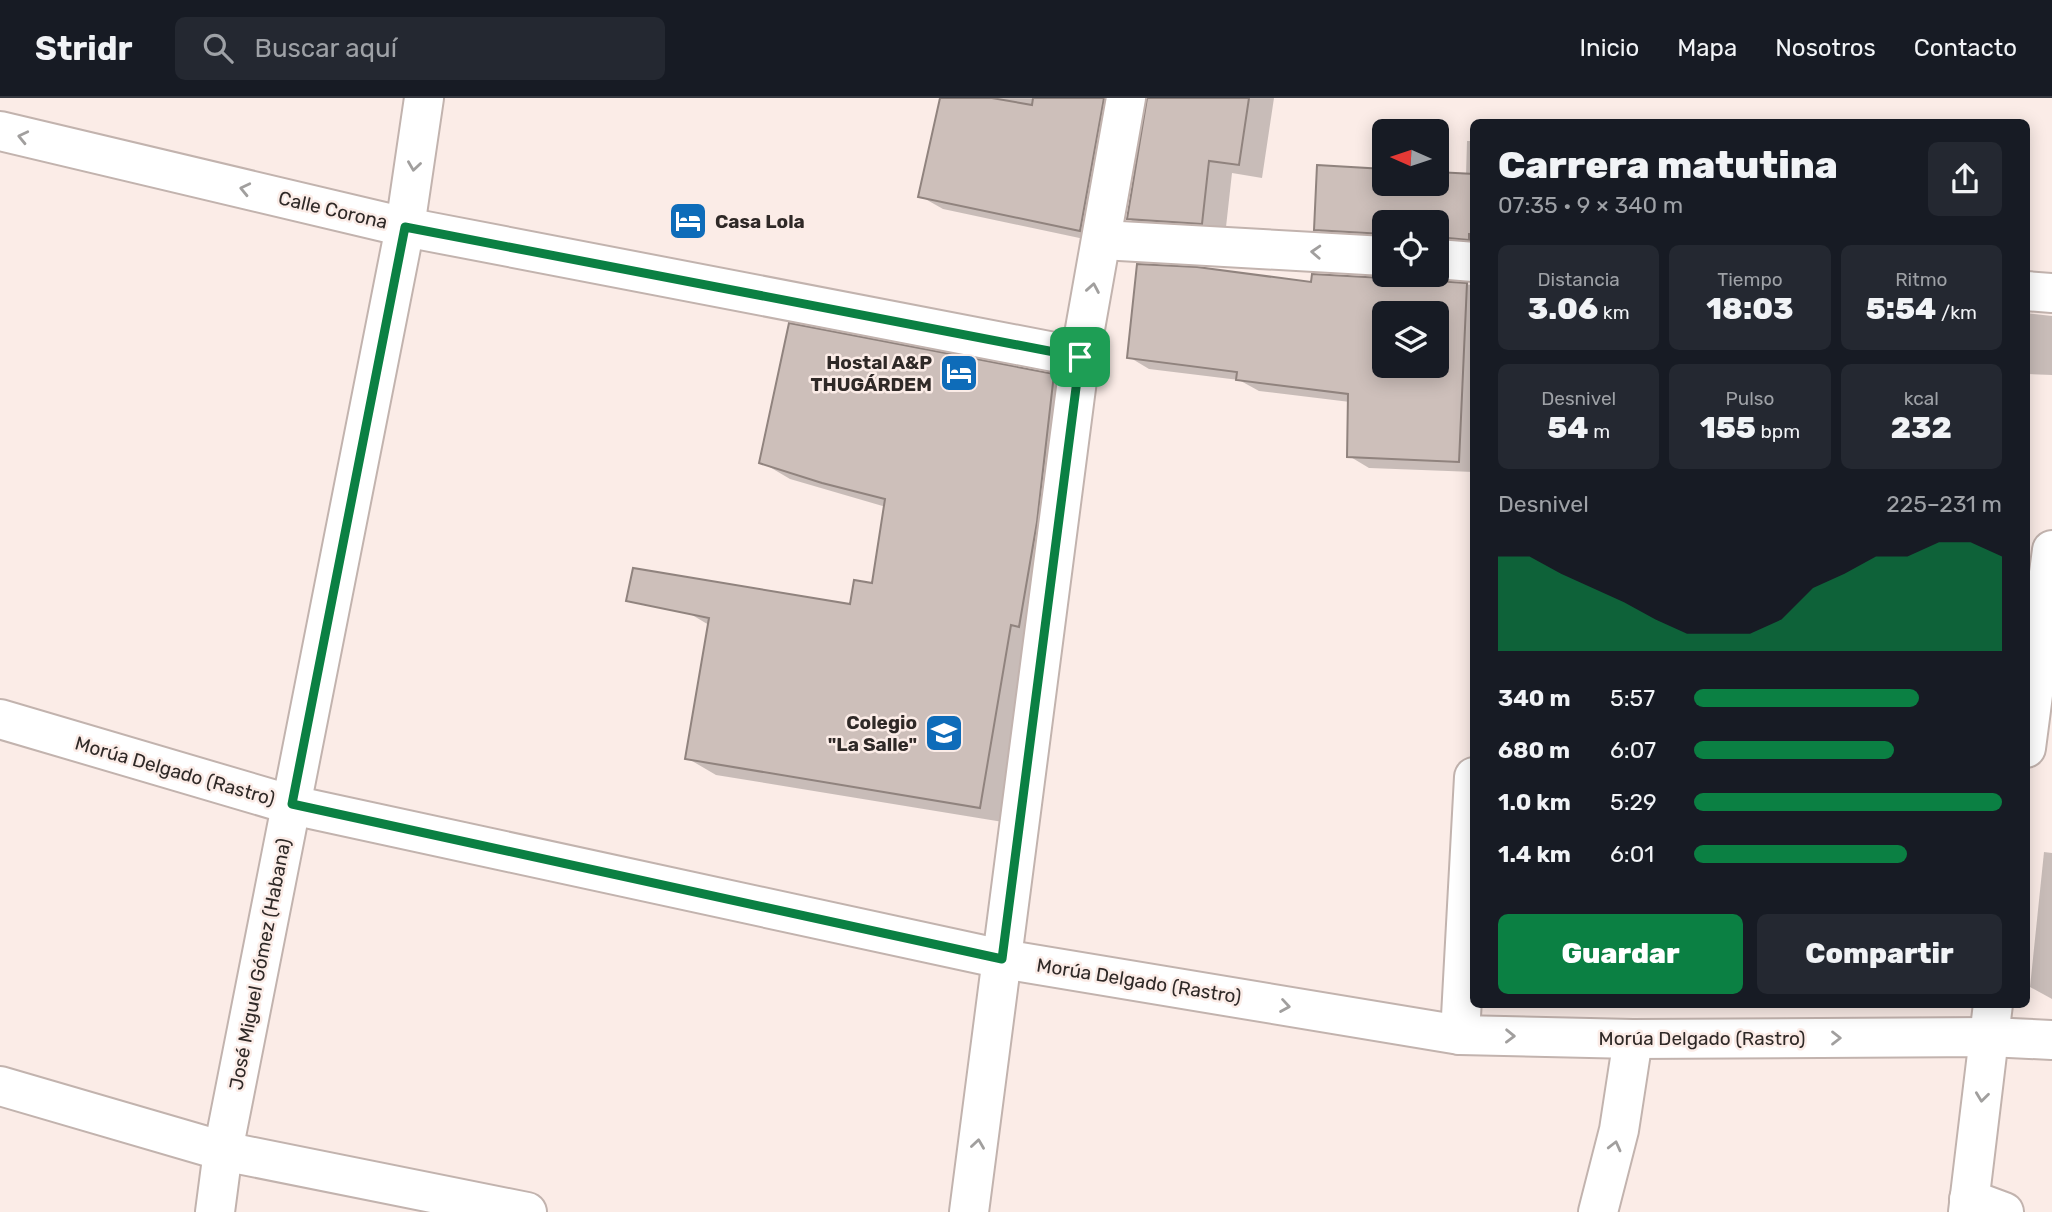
<!DOCTYPE html>
<html lang="es">
<meta charset="utf-8">
<style>
:root{--surface:#171b24;--page:#242831;--text:#f1f3f6;--muted:#9ea1a6;--line:#363941;--accent:#0b8043}
body{margin:0;font-family:Rubik,sans-serif;background:var(--page);color:var(--text);height:100vh;display:flex;flex-direction:column;font-size:26px;white-space:nowrap}
*{box-sizing:border-box;margin:0}
p{font-size:23px;color:var(--muted)}
.icon{flex:none;width:38px;height:38px;fill:none;stroke:currentColor;stroke-width:2;stroke-linecap:round;stroke-linejoin:round}
.map{position:relative;flex:1;overflow:hidden}
.side{position:absolute;left:1470px;top:21px;width:560px;height:889px;display:flex;flex-direction:column;background:var(--surface);border-radius:10px;box-shadow:0 4px 18px #0003}
.side>*{flex:none}
.needle{width:46px;rotate:273deg}
.buttons{position:absolute;left:1372px;top:21px;display:grid;gap:14px}
.buttons a{display:grid;place-items:center;width:77px;height:77px;border-radius:10px;background:var(--surface);box-shadow:0 4px 18px #0003;font-size:35px}
.pin{position:absolute;display:grid;place-items:center;width:60px;height:60px;color:#fff;margin:-30px;border-radius:14px;box-shadow:0 4px 10px #0006}
.round{display:grid;place-items:center;flex:none;width:74px;height:74px;border-radius:10px;background:var(--page)}
.headline{display:flex;align-items:center;justify-content:space-between;height:119px;padding:0 28px}
h1{font-size:38px;font-weight:800;line-height:52px}
.figures{display:grid;grid-template-columns:repeat(3,1fr);gap:10px;height:119px;padding:7px 28px}
.figures div{display:grid;align-content:center;border-radius:10px;background:var(--page);text-align:center}
.figures b{font-size:30px;font-weight:800}
.figures small{font-size:19px;font-weight:400}
.figures p{font-size:19px}
.chart{height:196px;padding:14px 28px}
.chart p{display:flex;justify-content:space-between}
.chart svg{width:100%;height:126px;margin-top:7px;fill:var(--accent);opacity:.7}
.cta{display:flex;gap:14px;margin-top:auto;padding:14px 28px}
.cta a{flex:1;height:80px;border-radius:10px;background:var(--accent);color:#fff;font-size:28px;font-weight:800;line-height:80px;text-align:center}
.cta a+a{background:var(--page);color:var(--text)}
ul{padding:0 28px;list-style:none;font-size:23px}
li{display:grid;grid-template-columns:112px 84px 1fr;align-items:center;height:52px}
li i{height:18px;border-radius:9px;background:var(--accent)}
header{display:flex;align-items:center;gap:42px;box-sizing:border-box;height:98px;padding:0 35px;background:var(--surface);border-bottom:2px solid var(--line)}
header strong{font-size:33px}
nav{display:flex;gap:38px;margin-inline-start:auto;font-size:24px}
.search{width:490px;height:63px;background:var(--page);display:flex;align-items:center;gap:18px;box-sizing:border-box;padding:0 24px;border-radius:10px;color:var(--muted);font-size:26px}
.map>svg:first-child{display:block}
.shadow{fill:#0003;fill-rule:evenodd}
.building{fill:#cdbfba;stroke:#90837e;stroke-width:2;fill-rule:evenodd}
.lines{fill:none;stroke-linecap:round;stroke-linejoin:round}
.street-casing{stroke:#c2b3ae;stroke-width:42}
.secondary-casing{stroke:#c2b3ae;stroke-width:42}
.street{stroke:#fff;stroke-width:38}
.secondary{stroke:#fff;stroke-width:38}
.oneway{stroke:#a19f9e}
.route-casing{stroke:#fff;stroke-width:14}
.route{stroke:#0b8043;stroke-width:9}
.labels{text-anchor:middle;dominant-baseline:central;stroke-width:5;stroke-linejoin:round;paint-order:stroke}
.street-label{font-size:19px;fill:#2f2927;stroke:#fbece7}
.poi-label{font-size:19px;font-weight:bold;fill:#2f2927;stroke:#fbece7;text-anchor:end}
</style>
<header>
<strong>Stridr</strong>
<div class="search"><svg class="icon" aria-label="search" viewBox="0 0 24 24"><circle cx="10" cy="10" r="6"/><path d="M15 15l6 6"/></svg>Buscar aquí</div>
<nav><a>Inicio</a><a>Mapa</a><a>Nosotros</a><a>Contacto</a></nav>
</header>
<div class="map">
<svg width="2052" height="1114" viewBox="0 0 2052 1114">
<rect width="100%" height="100%" fill="#fbece7"/>
<g class="shadow">
<polygon points="942,0 1132,0 1103,145 943,111 920,98 930,45"/>
<polygon points="1149,0 1274,0 1262,80 1232,75 1225,138 1152,134 1129,121"/>
<polygon points="1467,43 1474,43 1474,151 1437,167 1437,124 1384,124 1384,146 1336,143 1316,131 1319,69 1384,73 1384,86 1437,86 1437,75 1466,77"/>
<path d="M1397 177H1436L1438 185 1474 187V374L1369 370 1349 358 1350 304 1259 293 1239 282 1149 271 1129 259 1313 186 1383 182ZM1384 215H1437V268H1384Z"/>
<polygon points="2026,215 2052,218 2052,277 2026,276"/>
<polygon points="1053,278 1082,295 1009,725 716,677 687,660 709,527 687,514 852,508 874,487 886,409 790,381 761,364"/>
<polygon points="2044,754 2052,755 2052,901 2030,889"/>
</g>
<g class="building">
<polygon points="940,0 992,0 1032,7 1033,0 1104,0 1080,133 918,99"/>
<polygon points="1147,0 1249,0 1239,67 1209,63 1202,126 1127,121"/>
<polygon points="1317,67 1384,71 1384,86 1437,86 1437,74 1474,76 1474,136 1469,136 1469,142 1437,139 1437,124 1384,124 1384,136 1314,132"/>
<path d="M1137 166 1197 169 1311 184 1312 176 1383 180 1395 177H1423L1435 183 1467 185 1459 364 1347 359 1348 296 1236 282 1237 274 1127 260ZM1384 215H1437V268H1384Z"/>
<polygon points="789,225 1054,276 1037,424 1019,529 1011,527 980,710 685,661 709,520 626,503 633,470 850,506 854,482 872,485 885,401 822,385 759,365"/>
</g>
<g class="lines">
<defs>
<g id="street">
<polyline points="0,33 405,129 1080,259"/>
<polyline points="1102,142 1384,158"/>
<polyline points="1437,161 1474,164"/>
<polyline points="2026,193 2052,195"/>
<polyline points="0,621 292,707 1002,861 1460,937 1633,941 1989,939 2052,942"/>
<polyline points="2026,650 2052,452"/>
<polyline points="1460,937 1474,679"/>
<polyline points="0,988 223,1053 527,1114"/>
<polyline points="1969,1101 2004,1114"/>
<polyline points="215,1114 223,1053 405,129 424,0"/>
<polyline points="1598,1114 1619,1032 1633,941"/>
<polyline points="1968,1114 1993,906"/>
</g>
<polyline id="secondary" points="969,1114 1080,259 1126,0"/>
</defs>
<use href="#street" class="street-casing"/>
<use href="#secondary" class="secondary-casing"/>
<use href="#street" class="street"/>
<use href="#secondary" class="secondary"/>
</g>
<defs><path id="oneway-chevron" d="M-2-3.5L2.5 0L-2 3.5" fill="none" stroke-width="1.6" stroke-linecap="round" stroke-linejoin="round" transform="scale(1.75)"/></defs>
<g class="oneway">
<use href="#oneway-chevron" transform="translate(23 39) rotate(-167)"/>
<use href="#oneway-chevron" transform="translate(414 68) rotate(98)"/>
<use href="#oneway-chevron" transform="translate(245 91) rotate(-167)"/>
<use href="#oneway-chevron" transform="translate(1316 154) rotate(-177)"/>
<use href="#oneway-chevron" transform="translate(1093 190) rotate(-80)"/>
<use href="#oneway-chevron" transform="translate(1285 908) rotate(9)"/>
<use href="#oneway-chevron" transform="translate(1510 938) rotate(1)"/>
<use href="#oneway-chevron" transform="translate(1836 940)"/>
<use href="#oneway-chevron" transform="translate(1982 999) rotate(97)"/>
<use href="#oneway-chevron" transform="translate(978 1046) rotate(-82)"/>
<use href="#oneway-chevron" transform="translate(1615 1048) rotate(-76)"/>
</g>
<g class="lines">
<defs>
<polygon id="route" points="405,129 1080,259 1002,861 292,706"/>
</defs>
<use href="#route" class="route-casing"/>
<use href="#route" class="route"/>
</g>
<defs>
<symbol id="hotel-square" viewBox="-11 -11 22 22"><rect x="-9" y="-9" width="18" height="18" rx="4" fill="#0e6cb9" stroke="#fbece7"/><path d="M-6-4.5h1.5V1H6V5H4.5V3h-9V5H-6ZM-4 0a1.8 1.8 0 1 1 3.6 0ZM.5 0V-2.5h3Q6-2.5 6 0Z" fill="#fff"/></symbol>
<symbol id="school-square" viewBox="-11 -11 22 22"><rect x="-9" y="-9" width="18" height="18" rx="4" fill="#0e6cb9" stroke="#fbece7"/><path d="M0-5L7-2L0 1L-7-2ZM-4 1L0 2.5L4 1V4Q0 6-4 4Z" fill="#fff"/></symbol>
</defs>
<g fill-rule="evenodd">
<use href="#hotel-square" x="666" y="101" width="44" height="44"/>
<use href="#hotel-square" x="937" y="253" width="44" height="44"/>
<use href="#school-square" x="922" y="613" width="44" height="44"/>
</g>
<g class="labels">
<g class="street-label">
<text transform="translate(333 112) rotate(13)">Calle Corona</text>
<text transform="translate(175 673) rotate(16)">Morúa Delgado (Rastro)</text>
<text transform="translate(260 866) rotate(-79)">José Miguel Gómez (Habana)</text>
<text transform="translate(1139 883) rotate(9)">Morúa Delgado (Rastro)</text>
<text x="1702" y="940">Morúa Delgado (Rastro)</text>
</g>
<g class="poi-label">
<text x="715" y="123" text-anchor="start">Casa Lola</text>
<text x="932" y="264">Hostal A&amp;P<tspan x="932" dy="22">THUGÁRDEM</tspan></text>
<text x="917" y="624">Colegio<tspan x="917" dy="22">"La Salle"</tspan></text>
</g>
</g>
</svg>
<div class="buttons">
<a><svg class="needle" viewBox="-14 -14 28 28"><path d="M0-13l5 13h-10z" fill="#e53935"/><path d="M0 13l5-13h-10z" fill="#9ea1a6"/></svg></a>
<a><svg class="icon" aria-label="locate" viewBox="0 0 24 24"><circle cx="12" cy="12" r="6"/><path d="M12 2v4M12 18v4M2 12h4M18 12h4"/></svg></a>
<a><svg class="icon" aria-label="layers" viewBox="0 0 24 24"><path d="M12 4l9 5-9 5-9-5zM3 14l9 5 9-5"/></svg></a>
</div>
<div class="pin" style="left:1080px;top:259px;background:#1e9e55"><svg class="icon" aria-label="arrive" viewBox="0 0 24 24"><path d="M6 21V4h12l-3 4 3 4H6"/></svg></div>
<section class="side">
<div class="headline"><div><h1>Carrera matutina</h1><p>07:35 · 9 × 340 m</p></div><a class="round"><svg class="icon" aria-label="share" viewBox="0 0 24 24"><path d="M12 15V3M7 8l5-5 5 5M5 13v7h14v-7"/></svg></a></div>
<div class="figures">
<div><p>Distancia</p><b>3.06<small> km</small></b></div>
<div><p>Tiempo</p><b>18:03</b></div>
<div><p>Ritmo</p><b>5:54<small> /km</small></b></div>
</div>
<div class="figures">
<div><p>Desnivel</p><b>54<small> m</small></b></div>
<div><p>Pulso</p><b>155<small> bpm</small></b></div>
<div><p>kcal</p><b>232</b></div>
</div>
<div class="chart"><p><span>Desnivel</span>225–231 m</p>
<svg viewBox="0 0 160 44" preserveAspectRatio="none"><path d="M0 44V11L10 11L20 17L30 22L40 27L50 33L60 38L70 38L80 38L90 33L100 22L110 17L120 11L130 11L140 6L150 6L160 11V44z"/></svg>
</div>
<ul>
<li><b>340 m</b>5:57<i style="width:73%"></i></li>
<li><b>680 m</b>6:07<i style="width:65%"></i></li>
<li><b>1.0 km</b>5:29<i style="width:100%"></i></li>
<li><b>1.4 km</b>6:01<i style="width:69%"></i></li>
</ul>
<div class="cta"><a>Guardar</a><a>Compartir</a></div>
</section>
</div>
